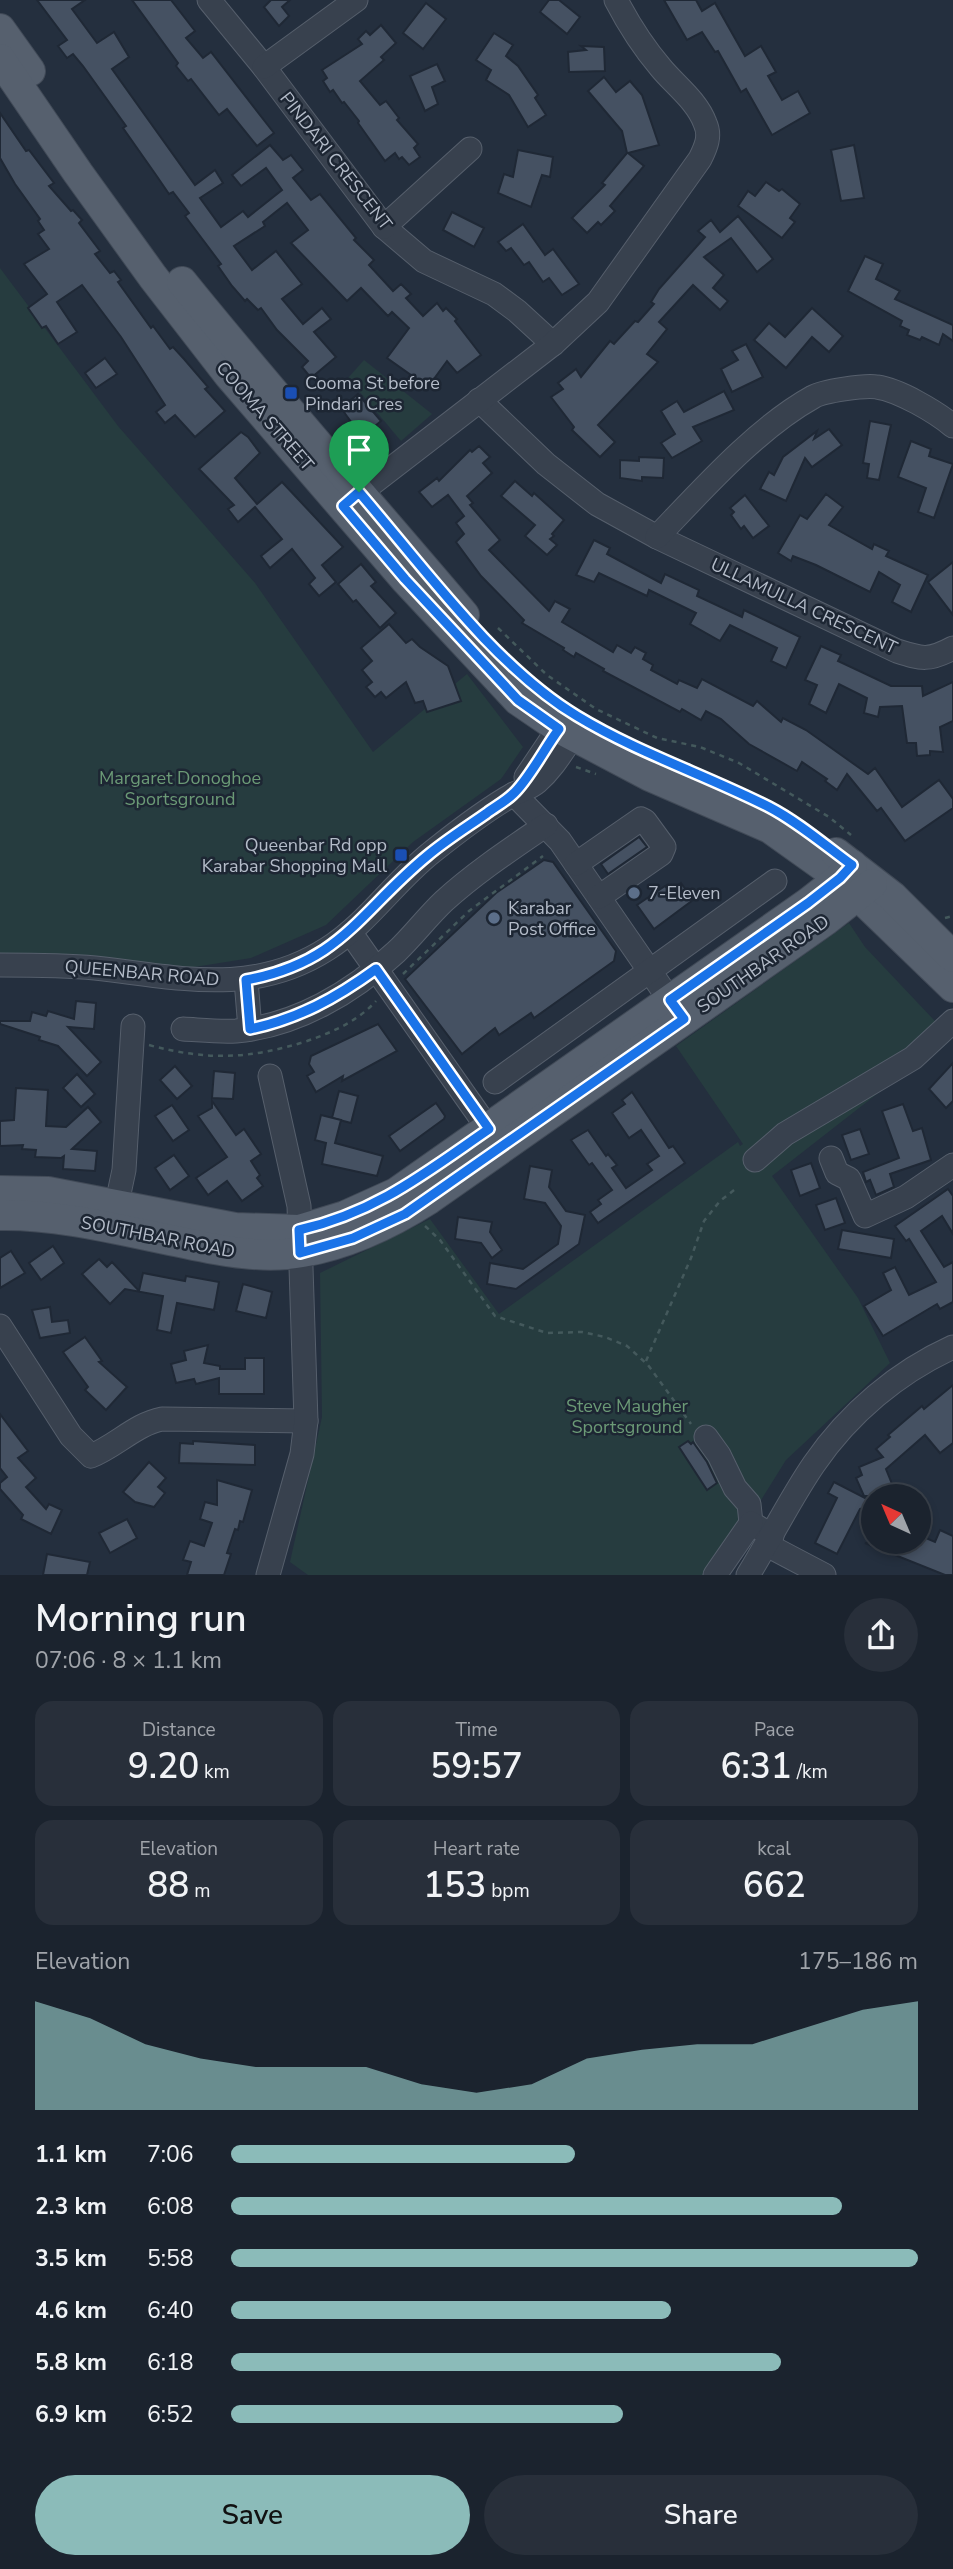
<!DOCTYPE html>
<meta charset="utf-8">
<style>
:root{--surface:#1b232e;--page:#282f3a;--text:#f1f3f6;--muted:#a0a4aa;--line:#39404a;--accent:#8bbbb9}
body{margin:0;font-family:"Nunito Sans",sans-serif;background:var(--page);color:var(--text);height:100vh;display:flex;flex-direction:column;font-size:26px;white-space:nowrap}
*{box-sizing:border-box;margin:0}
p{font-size:23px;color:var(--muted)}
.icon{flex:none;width:38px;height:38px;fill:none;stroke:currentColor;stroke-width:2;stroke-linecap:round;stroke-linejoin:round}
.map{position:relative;height:1575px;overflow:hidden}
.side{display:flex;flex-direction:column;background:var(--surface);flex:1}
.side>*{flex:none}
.needle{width:46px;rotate:316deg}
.tools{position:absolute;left:861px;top:1484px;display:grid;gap:14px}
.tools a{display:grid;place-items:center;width:70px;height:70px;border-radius:50%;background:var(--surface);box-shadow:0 4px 10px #0003,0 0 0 2px var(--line);font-size:35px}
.pin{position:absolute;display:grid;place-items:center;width:60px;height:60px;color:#fff;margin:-72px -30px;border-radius:50% 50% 50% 0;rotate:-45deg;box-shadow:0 0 7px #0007}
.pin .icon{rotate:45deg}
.round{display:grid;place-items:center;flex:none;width:74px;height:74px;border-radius:37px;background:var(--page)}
.overview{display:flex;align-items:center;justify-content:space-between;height:119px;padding:0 35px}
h1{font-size:38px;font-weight:600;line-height:52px}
.stats{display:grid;grid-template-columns:repeat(3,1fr);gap:10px;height:119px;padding:7px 35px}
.stats div{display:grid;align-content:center;border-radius:18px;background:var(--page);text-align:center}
.stats b{font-size:35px;font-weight:600}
.stats small{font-size:19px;font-weight:400}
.stats p{font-size:19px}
.chart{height:196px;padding:14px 35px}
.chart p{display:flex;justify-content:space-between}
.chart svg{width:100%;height:126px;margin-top:7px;fill:var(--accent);opacity:.7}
.cta{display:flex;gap:14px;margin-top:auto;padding:14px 35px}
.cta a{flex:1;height:80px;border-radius:42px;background:var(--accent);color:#111;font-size:28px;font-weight:600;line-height:80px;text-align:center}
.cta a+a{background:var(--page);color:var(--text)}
ul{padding:0 35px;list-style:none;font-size:23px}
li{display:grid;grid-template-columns:112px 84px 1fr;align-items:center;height:52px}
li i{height:18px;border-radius:9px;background:var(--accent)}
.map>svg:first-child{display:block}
.green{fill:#263c3f}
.building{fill:#455162;stroke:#1f2835;stroke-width:2}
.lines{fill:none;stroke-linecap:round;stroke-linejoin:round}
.minor-casing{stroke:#565f6c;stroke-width:25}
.major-casing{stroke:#414a57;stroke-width:32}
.path{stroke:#44595c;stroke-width:2.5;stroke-dasharray:5 5;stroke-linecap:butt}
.minor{stroke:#38414e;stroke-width:23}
.major{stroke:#56606e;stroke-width:30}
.route-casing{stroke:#fff;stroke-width:14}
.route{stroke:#1a73e8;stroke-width:9}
.transit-dot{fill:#1a4fb4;stroke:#1d2633;stroke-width:2.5}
.service-dot{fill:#5c6f8a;stroke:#1d2633;stroke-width:2.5}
.labels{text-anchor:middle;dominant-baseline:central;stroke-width:5;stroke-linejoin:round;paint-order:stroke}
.street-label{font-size:18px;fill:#b4bcc9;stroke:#1d2633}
.poi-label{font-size:18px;fill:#b4bcc9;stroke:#1d2633;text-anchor:start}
.park-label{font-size:18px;fill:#6b9a76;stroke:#1d2633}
</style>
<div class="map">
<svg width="953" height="1575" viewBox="0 0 953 1575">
<rect width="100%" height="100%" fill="#242f3e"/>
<g class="green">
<polygon points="0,268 118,426 255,583 373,752 467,674 523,747 501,779 413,842 326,925 251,958 144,975 0,963"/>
<polygon points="364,360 432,414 401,441 348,378"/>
<polygon points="849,923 865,947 950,1037 772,1176 858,1298 890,1363 786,1460 758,1505 722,1575 308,1575 290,1562 322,1417 320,1273 430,1219 499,1314 738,1142 740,1146 743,1144 676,1046"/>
</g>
<g class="building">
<polygon points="37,0 85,0 72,9 97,43 114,32 129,57 112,69 195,185 215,170 223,183 200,198 221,227 243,211 248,217 282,190 266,168 241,186 232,175 270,145 283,160 291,155 303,170 293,178 311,200 320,194 356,238 354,240 374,260 369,265 393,291 401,284 411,294 406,298 423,316 437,303 443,311 446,308 457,319 455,321 481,355 457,373 447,361 428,387 387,358 409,328 392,312 388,316 361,288 347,301 291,243 308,230 287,203 263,222 265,226 234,246 252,270 276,251 302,284 282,299 303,324 322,308 331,319 314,332 336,357 311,378 302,367 308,361 277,330 261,308 258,310 247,299 245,301 232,286 218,266 221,264 185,216 189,213 173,192 169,194 156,175 123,128 126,126 83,66 73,54 67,58 58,46 67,40"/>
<polygon points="132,0 171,0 195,31 186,38 203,58 211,52 274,133 257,146 227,109 219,115 191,79 188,81 176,66 178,63"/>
<polygon points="271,0 290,0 282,7 289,16 279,26 264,7"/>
<polygon points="549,0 559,0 580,17 567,34 540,12"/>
<polygon points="664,0 696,0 702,11 715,3 745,56 761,46 776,72 768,76 782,100 798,91 810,113 772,135 746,89 741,92 718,51 715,52 702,32 687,40"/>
<polygon points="426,3 446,19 423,49 403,33"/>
<polygon points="381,25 396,43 381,57 384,60 360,81 380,105 386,101 399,118 397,120 418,144 414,148 420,157 409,165 402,157 399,159 395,153 385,161 358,123 359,121 344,102 342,103 333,90 330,92 323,81 327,78 322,70 362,44 358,39 366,31 370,35"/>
<polygon points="494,33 513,45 506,56 518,66 538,95 535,98 546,115 528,127 509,95 486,80 491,70 476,60"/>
<polygon points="581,46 604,47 605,71 569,72 568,52 586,50"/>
<polygon points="437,64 445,81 432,87 438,104 425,111 410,76"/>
<polygon points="604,77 616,92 630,81 642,95 659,145 628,153 644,166 610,206 615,211 601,225 598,222 587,233 572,218 605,185 602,183 627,153 622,131 588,91"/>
<polygon points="0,113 26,151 29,150 54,183 49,186 71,211 73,210 82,220 79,223 100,251 95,254 110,273 114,271 121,280 118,282 151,328 153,326 170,349 173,347 184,359 208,387 205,389 225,411 195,437 175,415 165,423 156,412 165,405 121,337 82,285 57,302 77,332 58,344 46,326 42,328 28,308 47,294 24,264 49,249 38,234 44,230 38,221 40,219 15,184 0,158"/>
<polygon points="854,145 864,198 841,201 831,150"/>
<polygon points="518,150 553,157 550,177 542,175 531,207 498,193 504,174 513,177"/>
<polygon points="766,182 779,191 782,189 800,204 790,218 795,222 782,238 738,206 748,191 755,196"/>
<polygon points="452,212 484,228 474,247 443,230"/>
<polygon points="738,216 773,259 757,272 731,238 704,257 724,275 713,288 728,301 720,310 693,285 659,322 667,329 647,354 658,362 598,425 615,442 600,457 572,430 574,427 551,397 563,389 558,383 576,369 581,377 610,341 614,344 635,321 638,322 654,304 651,302 659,289 705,237 698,231 711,220 720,232"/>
<polygon points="523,224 545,255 553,249 579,284 562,295 549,278 543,282 529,262 524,265 511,248 506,251 498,242"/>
<polygon points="865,256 883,264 876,279 900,291 895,299 953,325 953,341 943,334 939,345 922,337 920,340 907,335 909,330 900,326 902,321 848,291"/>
<polygon points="812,308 843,336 829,352 812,337 786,368 754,340 769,323 785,337"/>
<polygon points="746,344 763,377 732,392 721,369 738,360 732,351"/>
<polygon points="105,358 117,374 96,388 85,373"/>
<polygon points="724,391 734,410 693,427 702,441 672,458 661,443 675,434 661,411 677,401 684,412"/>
<polygon points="358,394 381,421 362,437 341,408"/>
<polygon points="870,421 891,425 879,480 867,478 869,464 863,463"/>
<polygon points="829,429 842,445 812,467 805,458 786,501 760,489 769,472 774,475 783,457 817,431 814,439"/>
<polygon points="241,432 248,437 260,453 235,478 257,504 282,482 343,547 322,565 336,582 319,596 309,584 315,578 292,549 270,568 261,556 282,539 255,507 238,522 228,509 234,505 199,469"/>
<polygon points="911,441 931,449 929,456 953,464 934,518 918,512 926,488 898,477"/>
<polygon points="479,446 490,457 483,463 492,473 467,496 473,503 470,505 500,540 489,550 549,611 555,601 570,609 562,622 613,652 617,645 631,653 635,647 646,653 643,659 653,665 651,670 677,684 679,680 697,688 702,679 753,706 757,701 781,722 783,718 806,730 868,774 875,768 902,807 939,780 953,799 953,808 905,841 881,808 877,811 847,774 837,790 825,781 827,779 802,762 797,771 749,744 721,719 706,711 701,720 682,709 680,712 603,671 604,669 576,653 574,657 563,650 564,648 522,623 524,620 481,576 456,542 464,534 456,523 464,516 448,495 432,507 419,492 437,478 439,481 470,450 472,452"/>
<polygon points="639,457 664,458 663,478 642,477 642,481 620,478 620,460 639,461"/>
<polygon points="515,481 532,496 534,493 564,520 552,534 554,536 550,539 557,545 547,555 525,536 535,525 501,496"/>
<polygon points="826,494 843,507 829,525 872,549 874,544 889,551 886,556 928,575 911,612 892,602 900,585 879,572 870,592 816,565 793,556 791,561 778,553 800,515 807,519"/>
<polygon points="745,495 769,526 753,538 744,526 741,529 731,515 734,512 730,508"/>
<polygon points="594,540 610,548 607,554 661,583 665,574 699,590 697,596 742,617 744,610 800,637 786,668 771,661 777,648 730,625 720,641 690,624 696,613 649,590 647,596 599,573 594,582 576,575"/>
<polygon points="953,562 953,615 928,582"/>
<polygon points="361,564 376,582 371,586 396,613 380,628 356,600 353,602 338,584"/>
<polygon points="389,624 406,643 412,639 420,647 448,666 461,701 427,712 423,701 415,703 406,682 386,698 381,692 375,697 366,687 372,682 362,670 372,661 361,648"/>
<polygon points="821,646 841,655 838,661 891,686 922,686 923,696 953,682 953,721 940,727 943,752 930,751 930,755 917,756 916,743 907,743 902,706 880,707 878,717 864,713 867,698 839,684 826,713 809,704 817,685 805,680"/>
<polygon points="639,837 647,847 608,874 601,864"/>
<polygon points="544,860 553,862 616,951 614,961 534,1018 531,1013 499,1035 495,1028 462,1054 405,979 496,893"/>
<polygon points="681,883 693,900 654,929 637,905 665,886 667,888 671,885 673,889"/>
<polygon points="76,1001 96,1003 94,1029 68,1027 101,1062 87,1076 58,1046 39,1040 40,1037 0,1024 0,1021 30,1021 32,1012 46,1016 48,1011 74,1019"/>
<polygon points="378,1024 397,1051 342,1081 343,1076 316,1092 307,1076 314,1072 309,1064 311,1056"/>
<polygon points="953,1063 953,1101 946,1108 929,1089"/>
<polygon points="175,1066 192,1086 177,1099 160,1080"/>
<polygon points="214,1071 235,1073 233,1099 212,1098"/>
<polygon points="77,1074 95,1094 81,1107 63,1088"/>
<polygon points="16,1088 48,1090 46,1126 66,1127 88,1107 101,1122 72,1149 97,1151 95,1171 63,1169 64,1156 61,1158 35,1157 36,1150 22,1149 23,1145 0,1146 0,1121 14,1120"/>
<polygon points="339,1091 358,1096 351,1123 332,1118"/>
<polygon points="632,1092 669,1148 673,1146 685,1163 598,1223 590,1212 601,1204 598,1200 612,1190 592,1163 589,1165 571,1140 588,1130 606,1156 608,1154 617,1165 612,1168 626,1188 652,1170 647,1164 659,1156 641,1130 629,1138 612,1113 625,1104 622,1100"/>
<polygon points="212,1101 236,1135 244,1129 261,1154 251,1161 260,1175 257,1178 263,1186 242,1201 227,1181 208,1195 196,1178 227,1157 198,1116 212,1108"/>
<polygon points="436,1103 445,1116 444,1119 400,1151 389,1136"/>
<polygon points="903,1104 913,1131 922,1128 931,1160 890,1174 894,1187 876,1195 870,1180 866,1182 863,1172 899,1158 882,1111"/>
<polygon points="172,1105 189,1130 173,1141 155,1116"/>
<polygon points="321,1115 341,1120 335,1143 383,1156 377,1176 322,1164 326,1143 315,1140"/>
<polygon points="860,1129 869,1154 851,1160 842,1135"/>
<polygon points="174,1155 189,1176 170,1190 155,1168"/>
<polygon points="811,1163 820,1188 800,1196 791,1170"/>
<polygon points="530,1166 552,1170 549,1187 566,1211 585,1215 579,1244 516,1289 487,1284 490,1263 523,1269 558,1244 561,1226 545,1203 524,1199"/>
<polygon points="948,1189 953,1196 953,1234 942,1216 921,1231 944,1267 953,1262 953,1302 940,1309 937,1304 883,1336 864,1306 891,1290 883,1273 895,1267 909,1295 936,1282 909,1239 906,1241 895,1226"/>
<polygon points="836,1198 845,1223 825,1230 816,1205"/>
<polygon points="458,1217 492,1222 490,1232 502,1250 492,1258 481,1243 455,1239"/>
<polygon points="842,1230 894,1239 891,1258 838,1249"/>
<polygon points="53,1246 64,1263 41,1280 29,1263"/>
<polygon points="11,1251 25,1273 0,1288 0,1258"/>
<polygon points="99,1259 107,1267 112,1262 139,1291 143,1273 185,1281 186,1276 219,1282 214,1310 177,1303 171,1333 157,1330 163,1296 125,1289 110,1304 82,1274"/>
<polygon points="243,1284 272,1292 266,1318 236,1311"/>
<polygon points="50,1307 52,1322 68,1320 70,1333 40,1338 32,1310"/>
<polygon points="85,1337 102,1361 99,1362 127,1387 106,1410 85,1390 88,1387 63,1352"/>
<polygon points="208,1345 204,1363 220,1366 220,1369 245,1369 245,1358 264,1358 264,1394 219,1394 219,1378 196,1384 194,1379 176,1383 171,1364 186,1360 184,1351"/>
<polygon points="953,1385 953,1443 940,1453 925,1435 886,1469 892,1484 885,1487 889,1496 864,1496 856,1478 862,1475 859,1467 883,1457 876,1449 890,1437 888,1435 922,1406 924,1409"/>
<polygon points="0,1414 28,1451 18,1458 36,1478 26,1487 46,1509 49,1504 62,1510 51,1534 21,1519 23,1515 0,1489 0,1483 7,1477 0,1468"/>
<polygon points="193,1441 255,1445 255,1465 179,1463 180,1443 193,1444"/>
<polygon points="688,1441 691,1444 693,1442 707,1462 717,1483 707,1490 679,1447"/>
<polygon points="149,1462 166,1478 158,1487 165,1493 154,1507 135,1502 123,1492"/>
<polygon points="217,1480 252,1490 243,1522 240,1521 238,1530 235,1529 227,1553 231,1554 224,1575 187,1575 191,1562 183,1560 190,1541 204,1546 212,1523 200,1519 205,1502 217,1505"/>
<polygon points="834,1482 873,1502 873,1504 860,1509 837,1554 815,1543 837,1498 828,1493"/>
<polygon points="127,1519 137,1538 110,1553 99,1533"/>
<polygon points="940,1530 953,1536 953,1575 945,1575 865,1543 919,1542 919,1535 935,1542"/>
<polygon points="47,1554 90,1562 87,1575 43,1575"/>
</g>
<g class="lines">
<defs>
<g id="minor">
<polyline points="209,0 264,67 384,227 424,261 494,294 517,311 553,344"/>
<polyline points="264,67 356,0"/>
<polyline points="384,227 470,149"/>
<path d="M479 400 546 464 597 504 657 537 897 651C922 659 929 661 953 648"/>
<path d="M348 502 553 344 598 302 700 159C706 147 711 136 705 123 697 101 675 85 661 68 643 47 629 25 616 0"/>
<path d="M657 537C702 490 757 428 813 397 823 391 865 385 877 387 899 390 936 412 953 426"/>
<polyline points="526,777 559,728"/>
<polyline points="514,794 560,841 678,1012"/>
<polyline points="576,864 641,819 645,821 664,847 661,854 599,897"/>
<polyline points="350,932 497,1141"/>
<path d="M0 965C31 965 64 965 95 968 177 977 252 997 327 949 367 924 394 882 432 852 457 832 485 810 514 794 522 790 530 788 537 782 552 769 562 752 573 736"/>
<polyline points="246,980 250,1029"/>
<path d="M183 1029C201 1030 219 1032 236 1031 296 1026 353 992 396 952 413 936 427 917 444 901 476 872 511 849 546 825"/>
<polyline points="495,1082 775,881"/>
<polyline points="831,1158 837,1173 849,1179 865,1216 906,1197 953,1165"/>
<polyline points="755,1160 785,1134 913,1058 953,1021"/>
<polyline points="113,1222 124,1170 133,1026"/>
<path d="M0 1326 71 1436 91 1456C116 1446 136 1424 162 1419L306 1421"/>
<polyline points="706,1437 719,1455 735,1488 749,1504 751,1523 772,1536"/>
<polyline points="767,1545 824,1575"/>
<polyline points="268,1575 302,1454 306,1421 299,1206 270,1076"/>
<polyline points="715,1575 751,1523"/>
<path d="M748 1575C771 1538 790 1499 814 1464 849 1413 898 1372 953 1347"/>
</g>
<g id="major">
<polyline points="0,29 30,71"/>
<polyline points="0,59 78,173 153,277 229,375 405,579 518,700 559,728 650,776 770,828 840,878 953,987"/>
<path d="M182 282C274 396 370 504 464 615"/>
<polyline points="836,853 893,897 953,957"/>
<polyline points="0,1191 48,1192 235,1228 299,1230 345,1216 396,1193 808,903 840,878 852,865"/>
<path d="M0 1215C62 1214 124 1231 185 1243 222 1251 264 1259 302 1252 348 1244 390 1224 429 1199L826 920 872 884"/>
</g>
</defs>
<use href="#minor" class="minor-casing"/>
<use href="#major" class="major-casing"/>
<g class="path">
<polyline points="498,628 547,675 596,709 657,738 700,747 739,763 829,817 851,835"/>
<polyline points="576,767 596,774"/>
<polyline points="945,918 953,916"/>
<polyline points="403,974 469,911 543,856"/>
<path d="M149 1045C207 1061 251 1059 307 1041 333 1032 358 1021 376 1001"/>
<polyline points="425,1226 440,1240 495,1316 547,1333 582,1332 605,1337 627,1346 648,1365 691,1424"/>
<polyline points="646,1361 691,1258 704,1221 720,1201 738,1187"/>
</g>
<use href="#minor" class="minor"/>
<use href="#major" class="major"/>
</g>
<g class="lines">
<defs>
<path id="route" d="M359 492C422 565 495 667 577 716 638 753 706 775 769 807 798 822 826 846 852 865L840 878 808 903 670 1000 684 1019 405 1214 353 1238 300 1253 299 1230C377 1212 425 1173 489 1129L376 969C336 998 298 1019 250 1029L246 980C342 962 359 912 427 856 446 840 467 827 487 813 495 807 506 801 513 794 528 781 546 746 559 729L518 700 405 579 343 506Z"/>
</defs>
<use href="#route" class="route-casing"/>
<use href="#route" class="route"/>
</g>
<g class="transit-dot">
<rect x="284" y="386" width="14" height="14" rx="3.5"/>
<rect x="394" y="848" width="14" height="14" rx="3.5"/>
</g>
<g class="service-dot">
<circle cx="634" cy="893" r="7"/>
<circle cx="494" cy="918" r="7"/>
</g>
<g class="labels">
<g class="street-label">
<text transform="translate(336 161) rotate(52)">PINDARI CRESCENT</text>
<text transform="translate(265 416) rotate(49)">COOMA STREET</text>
<text transform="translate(804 606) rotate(25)">ULLAMULLA CRESCENT</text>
<text transform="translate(763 964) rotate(-35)">SOUTHBAR ROAD</text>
<text transform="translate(142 973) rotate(5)">QUEENBAR ROAD</text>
<text transform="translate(158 1237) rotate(11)">SOUTHBAR ROAD</text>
</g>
<g class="poi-label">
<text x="305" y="383">Cooma St before<tspan x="305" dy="21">Pindari Cres</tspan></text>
<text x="387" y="845" text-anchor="end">Queenbar Rd opp<tspan x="387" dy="21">Karabar Shopping Mall</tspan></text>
<text x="648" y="893">7-Eleven</text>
<text x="508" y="908">Karabar<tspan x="508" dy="21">Post Office</tspan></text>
</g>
<g class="park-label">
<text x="180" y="778">Margaret Donoghoe<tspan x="180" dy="21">Sportsground</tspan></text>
<text x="627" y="1406">Steve Maugher<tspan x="627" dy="21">Sportsground</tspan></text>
</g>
</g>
</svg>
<div class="tools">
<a><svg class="needle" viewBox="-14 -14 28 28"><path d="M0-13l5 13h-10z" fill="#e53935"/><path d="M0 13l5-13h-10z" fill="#a0a4aa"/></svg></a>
</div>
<div class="pin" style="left:359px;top:492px;background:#1e9e55"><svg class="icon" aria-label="arrive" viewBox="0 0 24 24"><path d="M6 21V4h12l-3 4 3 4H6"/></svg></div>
</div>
<section class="side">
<div class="overview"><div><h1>Morning run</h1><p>07:06 · 8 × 1.1 km</p></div><a class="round"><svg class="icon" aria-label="share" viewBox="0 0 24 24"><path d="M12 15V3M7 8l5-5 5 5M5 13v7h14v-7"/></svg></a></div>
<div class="stats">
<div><p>Distance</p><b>9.20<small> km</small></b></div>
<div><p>Time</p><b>59:57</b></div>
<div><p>Pace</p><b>6:31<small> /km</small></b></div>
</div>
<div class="stats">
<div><p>Elevation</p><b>88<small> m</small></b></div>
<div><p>Heart rate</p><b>153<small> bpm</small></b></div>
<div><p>kcal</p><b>662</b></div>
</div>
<div class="chart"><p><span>Elevation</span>175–186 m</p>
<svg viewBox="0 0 160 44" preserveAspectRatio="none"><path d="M0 44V6L10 12L20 21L30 26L40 29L50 29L60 29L70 35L80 38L90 35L100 26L110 23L120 21L130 21L140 15L150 9L160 6V44z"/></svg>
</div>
<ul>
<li><b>1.1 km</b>7:06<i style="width:50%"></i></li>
<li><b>2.3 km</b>6:08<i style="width:89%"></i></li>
<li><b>3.5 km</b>5:58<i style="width:100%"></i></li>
<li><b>4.6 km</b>6:40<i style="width:64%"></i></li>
<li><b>5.8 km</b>6:18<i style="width:80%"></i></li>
<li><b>6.9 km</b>6:52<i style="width:57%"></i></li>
</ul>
<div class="cta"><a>Save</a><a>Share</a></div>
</section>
